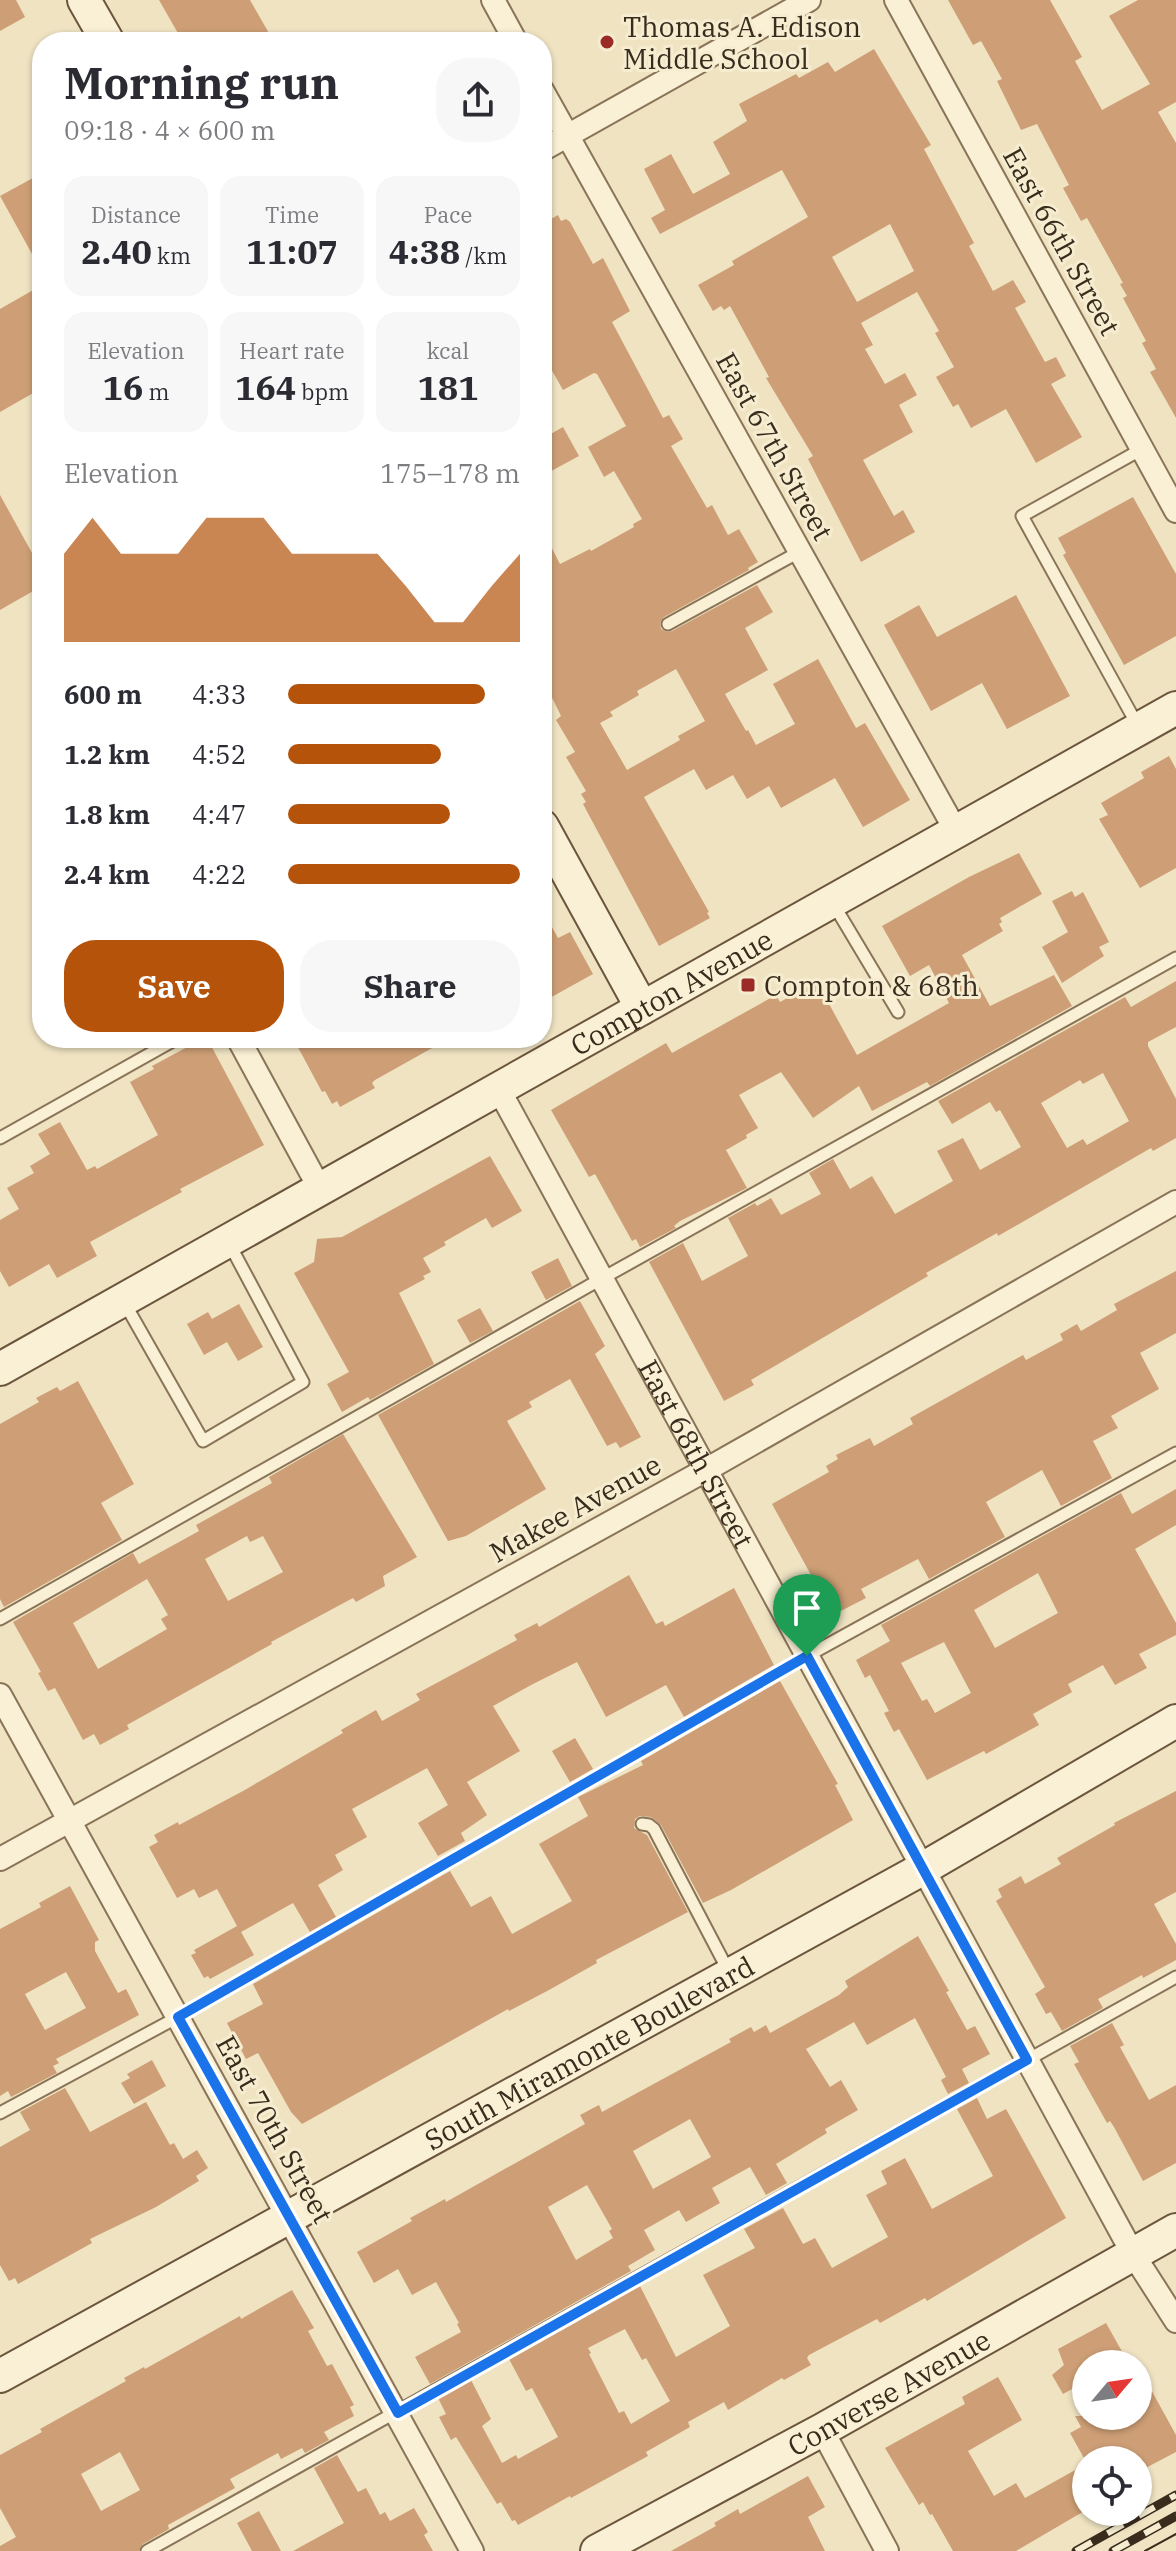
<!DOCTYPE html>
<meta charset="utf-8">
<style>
:root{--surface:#fff;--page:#f7f7f7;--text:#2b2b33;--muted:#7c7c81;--accent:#b45309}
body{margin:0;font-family:"IBM Plex Serif",serif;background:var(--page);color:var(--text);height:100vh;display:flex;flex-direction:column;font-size:30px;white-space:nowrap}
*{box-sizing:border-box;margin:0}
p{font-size:26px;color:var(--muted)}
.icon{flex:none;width:44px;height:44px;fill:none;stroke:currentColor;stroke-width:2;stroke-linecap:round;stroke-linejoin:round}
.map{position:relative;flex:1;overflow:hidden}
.side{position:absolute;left:32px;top:32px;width:520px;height:1016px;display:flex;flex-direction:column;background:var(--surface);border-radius:32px;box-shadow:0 2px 6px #0004}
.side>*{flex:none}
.needle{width:52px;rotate:61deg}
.fabs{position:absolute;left:1072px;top:2350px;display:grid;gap:16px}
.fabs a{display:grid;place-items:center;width:80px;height:80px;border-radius:50%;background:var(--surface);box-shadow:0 2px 6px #0004;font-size:40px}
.pin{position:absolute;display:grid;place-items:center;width:68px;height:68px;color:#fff;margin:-82px -34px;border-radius:50% 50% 50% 0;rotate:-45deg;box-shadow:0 0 8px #0007}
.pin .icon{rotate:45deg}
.round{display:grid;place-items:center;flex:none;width:84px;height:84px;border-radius:32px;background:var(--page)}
.head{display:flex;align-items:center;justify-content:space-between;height:136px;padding:0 32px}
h1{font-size:44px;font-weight:800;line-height:60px}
.metrics{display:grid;grid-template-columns:repeat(3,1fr);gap:12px;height:136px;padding:8px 32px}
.metrics div{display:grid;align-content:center;border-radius:20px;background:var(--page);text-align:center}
.metrics b{font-size:34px;font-weight:800}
.metrics small{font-size:22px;font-weight:400}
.metrics p{font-size:22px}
.chart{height:224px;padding:16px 32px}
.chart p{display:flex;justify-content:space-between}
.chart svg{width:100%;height:144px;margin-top:8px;fill:var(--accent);opacity:.7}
.cta{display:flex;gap:16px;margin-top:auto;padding:16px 32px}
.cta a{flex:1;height:92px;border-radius:32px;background:var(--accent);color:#fff;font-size:32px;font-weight:800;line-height:92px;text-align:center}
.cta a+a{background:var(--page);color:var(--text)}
ul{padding:0 32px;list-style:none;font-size:26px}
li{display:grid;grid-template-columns:128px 96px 1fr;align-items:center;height:60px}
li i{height:20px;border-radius:10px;background:var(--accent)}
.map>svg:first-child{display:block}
.building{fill:#ce9f76;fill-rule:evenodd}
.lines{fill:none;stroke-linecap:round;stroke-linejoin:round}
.lane-casing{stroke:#897458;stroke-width:15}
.street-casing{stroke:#897458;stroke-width:26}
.secondary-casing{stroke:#6b553c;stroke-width:36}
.lane{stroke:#faf0d5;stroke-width:11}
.street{stroke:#faf0d5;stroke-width:22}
.secondary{stroke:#faf0d5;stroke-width:32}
.tram{stroke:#392c1d;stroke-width:2}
.rail-casing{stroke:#392c1d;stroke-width:9}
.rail{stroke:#f6edd1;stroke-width:6;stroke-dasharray:18;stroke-linecap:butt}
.route-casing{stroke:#fff;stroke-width:16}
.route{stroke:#1a73e8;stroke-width:10}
.poi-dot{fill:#9a2b27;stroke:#f6edd1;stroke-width:3}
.labels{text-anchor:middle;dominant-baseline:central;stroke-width:6;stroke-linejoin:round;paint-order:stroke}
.poi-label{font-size:28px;fill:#392c1d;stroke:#f6edd1;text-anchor:start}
.street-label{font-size:28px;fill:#392c1d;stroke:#f6edd1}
</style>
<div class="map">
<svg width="1176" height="2551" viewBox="0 0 1176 2551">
<rect width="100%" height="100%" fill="#efe3c2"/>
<g class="building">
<polygon points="0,0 16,0 25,17 0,31"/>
<polygon points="159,0 250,0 274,42 183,42"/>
<polygon points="948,0 1050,0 1082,57 1075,61 1102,110 1150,84 1109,16 1138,0 1176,0 1176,102 1158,112 1176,143 1176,418 1150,372 1156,369 1142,343 1146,341 1123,298 1127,296 1120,284 1123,283 1087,218 1081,221 1063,188 1069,185 1037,124 1021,130 997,81 1002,79 981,41 973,45"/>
<path d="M874 49 931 145 924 149 974 243 969 246 993 291 1013 280 1026 302 1015 308 1045 362 1056 357 1066 376 1051 384 1082 437 1036 463 1006 409 971 428 958 404 953 407 936 377 954 367 935 333 939 331 917 292 861 323 873 345 865 349 885 384 905 373 917 395 899 405 913 432 863 460 894 516 903 510 915 532 861 562 808 459 813 456 766 378 769 377 730 306 724 310 721 306 713 311 698 285 734 265 732 261 808 217 782 170 660 234 651 218 665 210 644 169 671 154 693 194 730 174 713 142 747 121 739 104 796 74 799 78 828 62 835 72ZM890 224 914 271 857 302 832 257Z"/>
<polygon points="42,173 42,272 0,196"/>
<path d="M558 215 561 221 566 219 570 222 593 264 603 258 630 311 612 322 663 418 669 415 683 439 671 446 707 508 712 505 728 535 739 529 758 562 748 568 749 570 664 617 660 623 661 629 667 632 672 631 757 585 773 612 745 628 768 670 725 694 746 731 748 730 756 745 795 724 773 684 818 659 856 728 865 723 910 800 863 827 835 778 781 808 769 786 747 799 733 775 706 790 694 769 644 797 709 912 707 913 710 918 659 946 583 804 586 802 581 794 586 791 566 757 575 752 556 720 561 716 542 677V529L560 564 590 549 591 551 634 527 633 524 642 519 614 471 604 477 588 447 626 426 597 374 594 373 563 390 542 353V224ZM676 669 705 721 678 736 680 740 627 770 600 723 613 716 610 712 639 695 637 691Z"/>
<polygon points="42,285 42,388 0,412 0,309"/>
<polygon points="563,427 579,456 542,476 542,439"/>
<polygon points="0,495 42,571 42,586 0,610"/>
<polygon points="1133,497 1176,574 1176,636 1124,665 1063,555 1066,553 1058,538"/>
<polygon points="1016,595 1070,696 1007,729 982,683 931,711 884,625 919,605 937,637"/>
<polygon points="1169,756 1176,769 1176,868 1140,888 1099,819 1108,815 1101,803 1144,778 1141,772"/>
<polygon points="1019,853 1042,894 1000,918 1002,922 999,924 1003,931 962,955 990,1006 1054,975 1072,1006 930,1086 927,1082 872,1111 859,1086 813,1118 781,1072 739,1095 758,1128 746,1135 747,1138 726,1150 747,1188 680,1221 674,1226 676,1228 640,1247 636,1239 632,1241 595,1174 589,1177 551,1110 666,1043 672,1053 776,995 780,1002 817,982 857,1055 949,1003 929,965 910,976 882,926 969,877"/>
<polygon points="1072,891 1075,897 1083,892 1109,942 1099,947 1104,956 1062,983 1042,947 1068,932 1052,901"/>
<polygon points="542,909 558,938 570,932 593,974 548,999 542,988"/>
<path d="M1176 981V1027L1148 1042V1046L1176 1099V1138L1153 1151 1151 1148 998 1236 997 1233 926 1273 928 1276 751 1380 754 1385 724 1401 649 1262 683 1243 702 1281 748 1256 728 1218 755 1203 757 1206 771 1198 781 1215 821 1194 809 1173 833 1159 850 1189 872 1176 895 1214 953 1181 937 1151 963 1138 980 1170 1021 1147 1000 1110 996 1112 990 1102 952 1124 938 1101 1125 997 1131 1007ZM1103 1073 1129 1121 1087 1145 1083 1139 1067 1148 1041 1103 1080 1080 1083 1084Z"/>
<polygon points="204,1038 207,1038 264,1145 180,1189 182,1192 90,1242 97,1256 57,1278 49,1264 9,1287 0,1271 0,1220 19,1209 7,1188 34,1173 30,1166 50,1154 38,1134 60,1122 87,1170 95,1166 97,1169 158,1135 130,1082 154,1069 152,1066"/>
<polygon points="293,1038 450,1038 375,1080 372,1083 375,1088 340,1107 337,1101 332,1104 325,1091 322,1092"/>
<polygon points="490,1156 522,1211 492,1228 486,1218 444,1242 446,1245 423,1258 431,1272 423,1276 425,1279 399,1293 434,1364 370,1400 368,1397 342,1412 327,1384 349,1372 294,1273 314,1262 317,1239 342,1237"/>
<polygon points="558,1258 572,1286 546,1300 531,1272"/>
<polygon points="1176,1271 1176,1333 1140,1353 1159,1389 1111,1416 1118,1428 1093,1441 1112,1478 1061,1506 1042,1470 986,1502 1005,1537 929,1579 918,1559 861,1589 866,1598 833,1615 772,1504 829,1472 826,1466 838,1459 836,1455 870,1438 874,1446 913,1424 910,1418 1023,1355 1026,1360 1063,1340 1060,1334 1077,1324 1081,1331 1117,1310 1114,1304"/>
<polygon points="580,1301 605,1346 595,1354 641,1437 620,1448 616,1442 607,1446 570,1379 529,1402 532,1407 507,1421 546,1489 466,1536 448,1541 378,1415"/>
<polygon points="239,1304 263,1347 238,1361 227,1342 204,1355 187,1324 208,1312 212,1319"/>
<polygon points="480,1308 493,1331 470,1343 457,1320"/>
<polygon points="78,1381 134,1484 101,1503 122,1540 4,1607 0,1599 0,1424 39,1402 36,1398 57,1387 60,1391"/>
<path d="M343 1434 417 1557 383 1576 385 1586 356 1602 353 1598 271 1642 272 1644 127 1725 129 1729 100 1745 94 1734 83 1740 55 1688 48 1691 38 1673 41 1672 13 1622 133 1553 139 1564 199 1531 196 1525 272 1483 269 1477ZM247 1536 250 1542 263 1536 283 1572 228 1601 205 1559ZM147 1579 168 1615 161 1619 167 1629 98 1669 73 1623Z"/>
<path d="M1176 1489V1525L1135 1549 1176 1623V1635L1139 1654 1147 1668 1115 1685 1103 1665 1068 1684 1072 1692 1033 1714 1039 1725 986 1754 984 1751 927 1780 899 1729 894 1732 884 1713 889 1711 870 1675 865 1678 856 1660 890 1641 881 1625 1121 1493 1132 1514ZM1038 1573 1058 1613 995 1648 974 1610ZM944 1642 971 1693 935 1713 927 1699 922 1701 901 1663Z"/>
<polygon points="629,1575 656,1624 663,1621 665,1626 734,1588 774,1665 684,1717 666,1685 606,1717 577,1662 533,1684 493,1706 520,1751 467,1782 487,1815 461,1833 465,1841 438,1856 418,1823 448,1805 427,1768 352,1809 367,1837 335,1855 343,1870 318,1885 336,1917 310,1932 293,1903 241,1932 254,1955 210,1979 208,1976 204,1978 191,1955 196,1953 194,1950 237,1926 217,1889 199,1898 194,1889 177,1898 149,1847 158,1842 154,1835 178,1822 179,1825 243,1791 343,1733 341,1730 376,1710 382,1721 420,1700 416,1694 517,1640 514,1635 537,1623 539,1627"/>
<polygon points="780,1681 838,1784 835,1785 853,1820 731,1890 703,1903 661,1825 651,1817 640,1816 635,1819 634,1828 647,1835 688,1912 596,1960 597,1963 549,1990 509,2011 508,2009 302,2124 291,2112 258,2053 246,2059 227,2023 263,2004 253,1984 450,1871 471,1907 491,1896 512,1934 572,1901 539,1844 588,1816 578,1797 643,1765 641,1761"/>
<polygon points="575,1738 593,1769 570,1782 552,1751"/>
<polygon points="1176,1791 1176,1892 1154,1904 1176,1944 1176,1960 1143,1978 1142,1975 1098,1999 1103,2008 1062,2031 1051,2012 1046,2014 1035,1994 1045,1987 996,1901 1002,1897 998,1889 1021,1876 1025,1884 1061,1864 1057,1858 1115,1825 1114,1823"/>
<path d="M70 1886 99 1940 95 1942V1951L118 1993 126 1989 139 2015 56 2059 59 2063 53 2066 57 2073 11 2097 8 2091 0 2096V1929L41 1907 39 1903ZM66 1972 86 2008 45 2030 25 1994Z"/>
<path d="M918 1936 949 1991 946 1992 967 2030 975 2026 990 2054 962 2069 969 2083 948 2094 941 2080 946 2077 915 2018 867 2045 854 2022 806 2049 830 2087 841 2080 858 2110 825 2129 827 2133 776 2164 787 2183 766 2195 750 2167 712 2188 720 2203 686 2222 679 2210 644 2230 655 2250 628 2266 631 2271 430 2384 415 2357 461 2332 457 2324 459 2323 436 2282 412 2295 398 2269 374 2283 357 2252 412 2221 410 2218 445 2199 446 2202 585 2124 580 2115 599 2105 602 2112 731 2042 729 2039 751 2027 754 2032 766 2025 770 2033 839 1995 848 1987 845 1981ZM690 2119 711 2157 653 2189 633 2151ZM587 2185 612 2229 609 2231 613 2238 576 2260 548 2207Z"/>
<polygon points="1112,2023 1124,2045 1120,2047 1149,2100 1176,2085 1176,2163 1143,2181 1114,2127 1110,2121 1107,2123 1074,2064 1079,2062 1070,2046"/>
<polygon points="152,2060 166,2086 134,2104 121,2083 130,2078 127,2074"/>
<polygon points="65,2088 90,2132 146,2102 170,2145 174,2143 183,2159 197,2150 208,2168 196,2176 199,2181 156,2207 90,2239 92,2243 18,2284 15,2278 9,2281 0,2265 0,2147 30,2130 20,2112"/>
<path d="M977 2098 987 2119 1006 2109 1066 2218 927 2301 925 2298 880 2323 877 2319 809 2355 807 2358 811 2365 784 2380 782 2378 728 2410 724 2402 688 2422 690 2427 646 2452 648 2456 571 2498 570 2496 518 2525 515 2520 512 2521 501 2502 497 2504 456 2437 451 2440 439 2417 446 2414 438 2398 471 2380 491 2419 482 2426 502 2463 516 2455 518 2459 558 2437 532 2388 526 2391 509 2359 640 2286 676 2357 730 2326 703 2275 755 2248 744 2229 783 2208 803 2244 815 2238 832 2268 888 2237 866 2195 887 2184 881 2171 905 2158 932 2209 993 2176 957 2109ZM625 2329 642 2360 646 2358 670 2401 631 2424 624 2411 619 2413 589 2354 591 2353 588 2348Z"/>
<path d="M292 2290 314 2328 308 2331 327 2366 332 2364 354 2405 350 2407 354 2416 324 2432 329 2440 305 2453 302 2448 281 2459 278 2453 230 2479 235 2488 168 2525 169 2529 143 2544 139 2551H0V2546L16 2537 0 2508V2455L42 2432 40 2429 126 2381 124 2378 144 2367 145 2369 240 2316 241 2319ZM120 2452 140 2490 101 2511 81 2474Z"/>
<polygon points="1106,2323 1129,2364 1086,2364 1086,2414 1074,2388 1063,2394 1052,2375 1064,2365 1058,2349"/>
<polygon points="1138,2366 1176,2435 1176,2452 1138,2472 1138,2460 1085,2460 1070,2433 1081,2427 1075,2416 1138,2416"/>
<polygon points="998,2377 1022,2420 968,2451 994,2496 1016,2483 1025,2498 1086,2464 1086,2510 1016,2551 953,2551 932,2514 930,2515 923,2502 919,2505 885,2448 965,2404 962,2397"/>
<polygon points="337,2455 358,2492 366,2488 380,2515 385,2512 390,2521 414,2508 428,2532 424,2535 433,2551 293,2551 344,2523 314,2468"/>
<polygon points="808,2476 825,2507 808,2517 825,2551 671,2551 716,2526 714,2523 738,2509 740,2514"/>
<polygon points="259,2511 281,2551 252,2551 237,2523"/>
</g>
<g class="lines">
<defs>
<g id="lane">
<polyline points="668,624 799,552"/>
<polyline points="1139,728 1022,516 1142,449"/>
<polyline points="834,905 898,1012"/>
<polyline points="0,1138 178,1038"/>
<polyline points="124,1302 203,1441 303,1382 230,1245"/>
<polyline points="0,1619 601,1279 1176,958"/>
<polyline points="642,1824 649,1825 654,1829 729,1972"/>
<polyline points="0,2113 178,2017 807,1656 1176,1453"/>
<polyline points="147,2551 1176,1977"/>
</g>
<g id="street">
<polyline points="493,0 516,42"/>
<polyline points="896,0 1176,511"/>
<polyline points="542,90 956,831"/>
<polyline points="542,150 809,0"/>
<polyline points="238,1038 320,1189"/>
<path id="s1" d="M498 1088 1133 2254 1176 2321"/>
<polyline points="0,1695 472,2551"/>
<polyline points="0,1859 704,1471 1176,1202"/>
<polyline points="822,2430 887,2551"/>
</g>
<g id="secondary">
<polyline points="84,0 108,42"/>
<polyline points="542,826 642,1008"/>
<path id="s2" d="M0 1369 1176 708"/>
<path id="s3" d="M0 2376 924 1868 1176 1721"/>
<path id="s4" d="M597 2551 822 2430 1176 2230"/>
</g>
</defs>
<use href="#lane" class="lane-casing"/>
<use href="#street" class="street-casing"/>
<use href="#secondary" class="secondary-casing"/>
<use href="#lane" class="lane"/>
<use href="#street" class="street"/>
<use href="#secondary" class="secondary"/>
<polyline class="tram" points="1145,2551 1176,2534"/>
<defs>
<g id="rail">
<polyline points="1076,2551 1176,2495"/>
<polyline points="1113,2551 1176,2516"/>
</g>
</defs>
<use href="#rail" class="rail-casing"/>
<use href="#rail" class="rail"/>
</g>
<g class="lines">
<defs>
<polygon id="route" points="807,1656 1027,2060 398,2413 178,2017"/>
</defs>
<use href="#route" class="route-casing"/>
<use href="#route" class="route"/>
</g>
<g class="poi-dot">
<circle cx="607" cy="42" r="8"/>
<rect x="740" y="977" width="16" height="16" rx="4"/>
</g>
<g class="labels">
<g class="poi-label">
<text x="623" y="26">Thomas A. Edison<tspan x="623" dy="32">Middle School</tspan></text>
<text x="764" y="985">Compton &amp; 68th</text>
</g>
<g class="street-label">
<text transform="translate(1062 241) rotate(61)">East 66th Street</text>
<text transform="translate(775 446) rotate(61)">East 67th Street</text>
<text stroke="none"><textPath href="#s2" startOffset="770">Compton Avenue</textPath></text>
<text stroke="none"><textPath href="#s1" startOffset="416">East 68th Street</textPath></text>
<text transform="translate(575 1508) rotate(-29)">Makee Avenue</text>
<text stroke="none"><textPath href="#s3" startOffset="672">South Miramonte Boulevard</textPath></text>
<text transform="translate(275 2129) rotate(61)">East 70th Street</text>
<text stroke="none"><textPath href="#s4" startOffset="332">Converse Avenue</textPath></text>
</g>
</g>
</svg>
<div class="fabs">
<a><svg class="needle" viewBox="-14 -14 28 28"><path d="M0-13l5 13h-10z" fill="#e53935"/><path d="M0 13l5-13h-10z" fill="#7c7c81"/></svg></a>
<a><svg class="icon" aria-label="locate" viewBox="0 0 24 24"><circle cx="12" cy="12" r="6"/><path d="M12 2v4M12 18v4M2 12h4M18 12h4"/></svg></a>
</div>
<div class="pin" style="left:807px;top:1656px;background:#1e9e55"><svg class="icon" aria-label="arrive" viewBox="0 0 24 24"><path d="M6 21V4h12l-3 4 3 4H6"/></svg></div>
<section class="side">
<div class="head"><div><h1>Morning run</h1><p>09:18 · 4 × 600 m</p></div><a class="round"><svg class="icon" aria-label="share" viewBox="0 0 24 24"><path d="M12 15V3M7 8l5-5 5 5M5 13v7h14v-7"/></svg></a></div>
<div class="metrics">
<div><p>Distance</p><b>2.40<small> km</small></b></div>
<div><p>Time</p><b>11:07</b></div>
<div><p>Pace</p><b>4:38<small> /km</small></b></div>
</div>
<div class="metrics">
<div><p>Elevation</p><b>16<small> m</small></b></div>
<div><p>Heart rate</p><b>164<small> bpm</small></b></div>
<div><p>kcal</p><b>181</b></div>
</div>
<div class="chart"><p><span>Elevation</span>175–178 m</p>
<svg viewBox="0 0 160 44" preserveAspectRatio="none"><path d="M0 44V17L10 6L20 17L30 17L40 17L50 6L60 6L70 6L80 17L90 17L100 17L110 17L120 27L130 38L140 38L150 27L160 17V44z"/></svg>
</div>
<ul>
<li><b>600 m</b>4:33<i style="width:85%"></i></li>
<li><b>1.2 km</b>4:52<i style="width:66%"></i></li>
<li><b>1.8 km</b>4:47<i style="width:70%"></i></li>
<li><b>2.4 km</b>4:22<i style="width:100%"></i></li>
</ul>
<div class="cta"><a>Save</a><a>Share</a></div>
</section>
</div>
